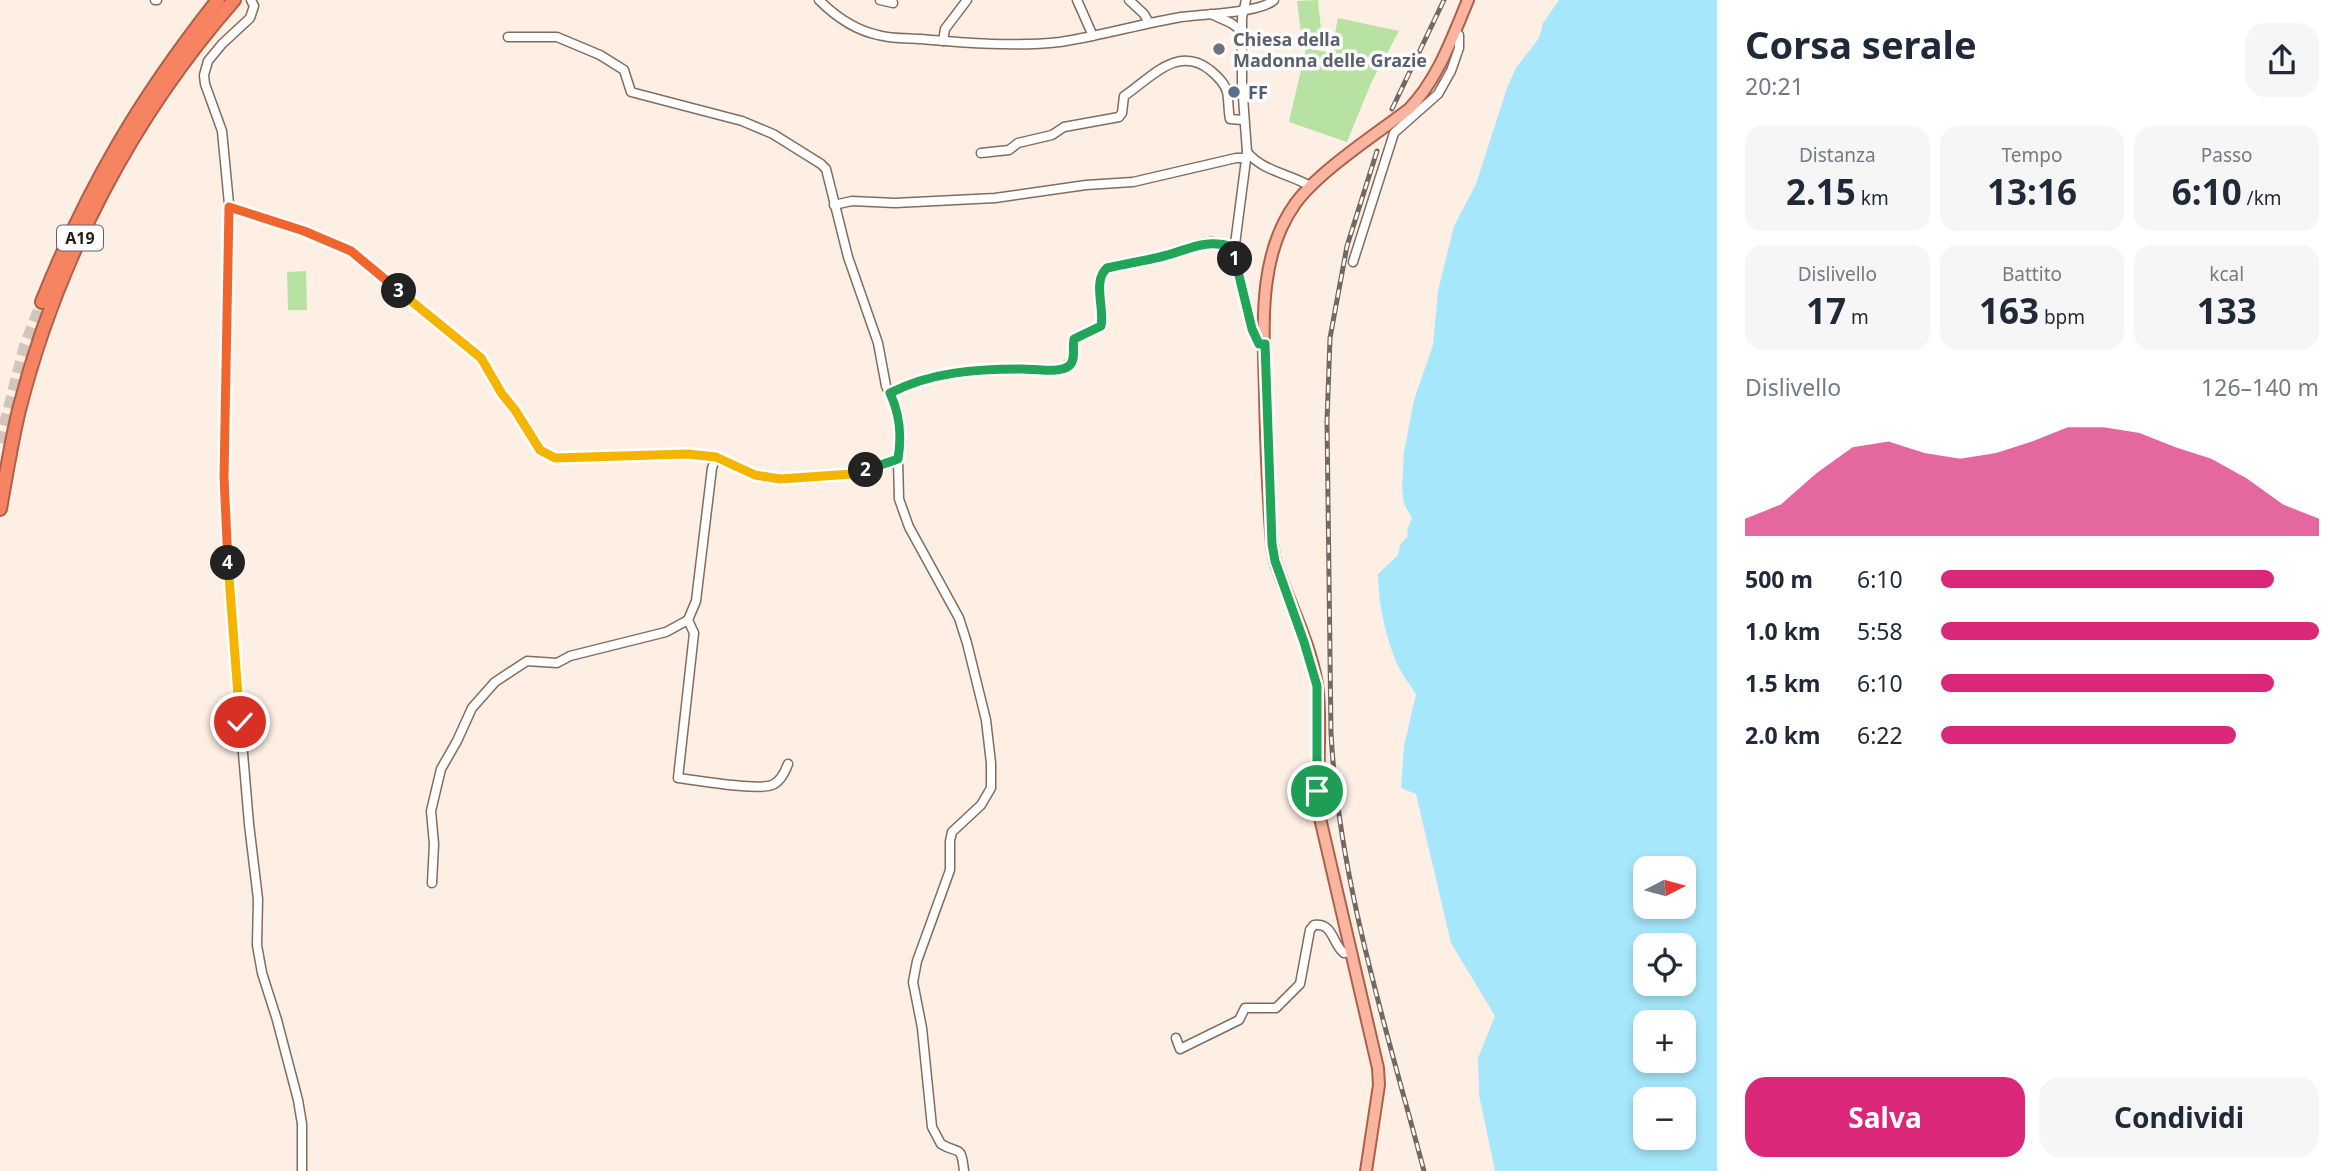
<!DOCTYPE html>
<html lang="it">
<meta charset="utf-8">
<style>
:root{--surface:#fff;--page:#f6f6f7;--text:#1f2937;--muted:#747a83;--accent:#db2777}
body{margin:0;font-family:"Noto Sans",sans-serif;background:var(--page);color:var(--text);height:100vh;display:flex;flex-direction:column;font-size:26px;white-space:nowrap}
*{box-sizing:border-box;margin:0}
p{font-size:23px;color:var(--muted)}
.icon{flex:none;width:38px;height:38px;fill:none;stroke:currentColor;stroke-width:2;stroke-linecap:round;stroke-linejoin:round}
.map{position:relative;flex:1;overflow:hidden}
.details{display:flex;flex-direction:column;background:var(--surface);width:630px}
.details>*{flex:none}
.needle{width:46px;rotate:84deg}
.buttons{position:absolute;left:1633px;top:856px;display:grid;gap:14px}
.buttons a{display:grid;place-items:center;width:63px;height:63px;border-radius:14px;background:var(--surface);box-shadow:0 4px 10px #0003;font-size:35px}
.pin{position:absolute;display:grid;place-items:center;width:60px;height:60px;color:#fff;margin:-30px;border:4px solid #fff;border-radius:50%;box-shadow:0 2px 7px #0007}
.km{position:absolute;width:35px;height:35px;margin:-18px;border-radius:50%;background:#222;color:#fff;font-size:19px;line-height:35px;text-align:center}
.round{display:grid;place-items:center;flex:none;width:74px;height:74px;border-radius:21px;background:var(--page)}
.headline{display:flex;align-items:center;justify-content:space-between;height:119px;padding:0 28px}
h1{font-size:38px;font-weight:700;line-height:52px}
.metrics{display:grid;grid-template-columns:repeat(3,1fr);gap:10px;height:119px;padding:7px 28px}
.metrics div{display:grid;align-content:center;border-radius:18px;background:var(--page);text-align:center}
.metrics b{font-size:35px;font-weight:700}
.metrics small{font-size:19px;font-weight:400}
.metrics p{font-size:19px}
.chart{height:196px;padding:14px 28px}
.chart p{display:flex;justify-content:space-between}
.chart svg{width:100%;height:126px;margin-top:7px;fill:var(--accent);opacity:.7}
.primary-button{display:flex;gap:14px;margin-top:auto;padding:14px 28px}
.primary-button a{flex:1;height:80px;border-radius:21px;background:var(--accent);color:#fff;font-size:28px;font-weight:700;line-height:80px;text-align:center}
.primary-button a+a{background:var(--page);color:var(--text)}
ul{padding:0 28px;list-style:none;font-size:23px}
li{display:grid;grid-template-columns:112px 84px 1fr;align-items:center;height:52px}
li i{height:18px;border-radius:9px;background:var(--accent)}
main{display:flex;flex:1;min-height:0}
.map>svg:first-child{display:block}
.green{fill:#b7e2a2}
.water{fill:#a6e7fc;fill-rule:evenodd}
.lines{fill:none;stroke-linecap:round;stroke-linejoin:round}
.highway-tunnel{stroke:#d3c5bc;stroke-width:12;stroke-dasharray:12 6;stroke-linecap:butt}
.minor-casing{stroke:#826c5d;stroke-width:11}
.major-casing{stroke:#ad6047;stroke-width:14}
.highway-casing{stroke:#ad6047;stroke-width:16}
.minor{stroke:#fff;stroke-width:8}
.major{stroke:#fab5a0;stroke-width:10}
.highway{stroke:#f68361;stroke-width:12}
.rail-casing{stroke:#736961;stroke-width:5}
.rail{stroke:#fff;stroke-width:2.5;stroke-dasharray:8;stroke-linecap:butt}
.split-1-casing{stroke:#fff;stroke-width:14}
.split-2-casing{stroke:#fff;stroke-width:14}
.split-3-casing{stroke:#fff;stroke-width:14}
.split-4-casing{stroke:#fff;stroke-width:14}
.split-5-casing{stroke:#fff;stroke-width:14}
.split-1{stroke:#22a559;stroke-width:9}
.split-2{stroke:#22a559;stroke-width:9}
.split-3{stroke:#f5b400;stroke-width:9}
.split-4{stroke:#f0652b;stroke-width:9}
.split-5{stroke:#f5b400;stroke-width:9}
.worship-dot{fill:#6b7280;stroke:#fff;stroke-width:2.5}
.service-dot{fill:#5c6f8a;stroke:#fff;stroke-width:2.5}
.labels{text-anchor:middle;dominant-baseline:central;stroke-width:7;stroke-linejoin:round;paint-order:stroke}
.shield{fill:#fff;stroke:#67625d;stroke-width:2}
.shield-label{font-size:16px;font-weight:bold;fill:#261e17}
.worship-label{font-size:18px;font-weight:bold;fill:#5b616d;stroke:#fff;text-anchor:start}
.service-label{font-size:18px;font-weight:bold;fill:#4e5e75;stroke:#fff;text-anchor:start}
</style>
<main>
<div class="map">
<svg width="1717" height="1171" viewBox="0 0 1717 1171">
<rect width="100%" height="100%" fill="#feefe5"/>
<g class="green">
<polygon points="1318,0 1322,39 1302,41 1297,1"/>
<polygon points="1338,18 1399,31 1372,81 1347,142 1289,122 1306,48 1331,53"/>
<polygon points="306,271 307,310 288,310 287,272"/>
</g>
<path class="water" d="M1559 0H1717V1171H1495L1479 1095 1478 1058 1495 1016 1451 943 1416 794 1401 788 1404 746 1416 694C1410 685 1403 676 1398 666 1386 639 1378 604 1378 574L1398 555 1400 545 1408 536 1407 530 1412 518 1404 504 1402 488 1404 452 1414 400 1433 345 1438 291 1454 226 1476 184 1507 88 1516 68 1539 38 1543 23ZM1645 868H1684V906H1645ZM1645 945H1684V984H1645ZM1645 1022H1684V1060H1645ZM1645 1099H1684V1138H1645Z"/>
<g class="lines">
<polyline class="highway-tunnel" points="0,443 25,346 42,302"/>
<defs>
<g id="minor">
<polyline points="155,0 157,0"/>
<polyline points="251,0 254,6 250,18 222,44 208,61 204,75 205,84 222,131 229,204 224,476 228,576 249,824 258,899 257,945 262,973 277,1020 298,1100 302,1124 302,1171"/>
<path d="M819 0C836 17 855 30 878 35 892 39 907 38 921 39 966 43 1015 47 1060 42 1101 36 1140 24 1181 17 1202 14 1261 13 1274 0"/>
<polyline points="880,0 893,3"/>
<polyline points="1077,0 1093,36"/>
<polyline points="1129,0 1144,14 1149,23"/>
<polyline points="1246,0 1242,18 1242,83 1247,152 1234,252 1240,284 1252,329 1260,344 1264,344"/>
<polyline points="1211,14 1231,23 1242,31"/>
<path d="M508 37H557L600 55 624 70 631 92 742 121 773 134 821 164 826 169 848 257 878 343 886 386 898 412 901 443 898 459 899 499 909 527 959 618 967 643 986 720 991 763V788L981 805 952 832 950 841V870L917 961 913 982 922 1028 932 1127 941 1144C959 1155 961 1143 964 1171"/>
<polyline points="943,41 945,29 967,0"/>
<path d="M1247 152C1264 172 1288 173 1310 186"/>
<path d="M981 153 1009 150 1018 143 1052 135 1064 127 1119 117 1122 113 1124 96C1150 79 1177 44 1210 70 1217 76 1225 83 1227 92 1229 101 1228 110 1230 119L1243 120"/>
<polyline points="834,205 852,201 895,203 995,198 1086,185 1133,182 1236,158 1245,158"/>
<polyline points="229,207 304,231 351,251 481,358 502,395 515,409 540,450 555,458 688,454 716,457 755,475 780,479 852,474 898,459"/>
<polyline points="1353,262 1394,133 1438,94 1451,71 1459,48 1459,35 1454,32"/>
<path d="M889 393C945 365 1004 372 1064 369L1073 359C1072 328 1082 340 1101 326L1100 282 1103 270 1160 257 1199 244 1212 242 1234 247"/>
<path d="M716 457 712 468 696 601 688 620 694 633 678 778C696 780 757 791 772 785 780 782 785 772 788 764"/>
<polyline points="432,883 434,844 431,811 441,769 457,741 472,708 495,682 527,661 557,663 570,656 666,632 688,620"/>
<path d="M1176 1038 1180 1049 1239 1020 1245 1008H1276L1300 984 1310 930 1314 925C1334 923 1332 944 1344 953L1351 952"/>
</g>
<path id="major" d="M1366 1171 1379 1085 1378 1068 1320 818C1315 774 1323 726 1317 684 1310 642 1288 601 1275 561L1272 544C1268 495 1266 445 1265 395 1264 332 1256 259 1295 204 1319 171 1375 135 1409 109 1438 79 1452 38 1468 0"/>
<g id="highway">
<path d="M42 302C88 187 141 97 218 0"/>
<path d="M0 509C6 476 11 443 19 410 57 260 132 116 234 0"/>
</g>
</defs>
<use href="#minor" class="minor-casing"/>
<use href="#major" class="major-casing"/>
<use href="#highway" class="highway-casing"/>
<use href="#minor" class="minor"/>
<use href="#major" class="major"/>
<use href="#highway" class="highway"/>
<defs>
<g id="rail">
<polyline points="1392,109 1444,0"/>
<path d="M1377 151 1347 246 1330 338 1327 421 1331 733C1339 882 1386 1027 1424 1171"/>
</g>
</defs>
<use href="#rail" class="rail-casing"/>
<use href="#rail" class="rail"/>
</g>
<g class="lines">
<defs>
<polyline id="split-1" points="1235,259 1252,329 1259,344 1265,344 1272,544 1275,561 1304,642 1317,686 1317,791"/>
<path id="split-2" d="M866 470 898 459C902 435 900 415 890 393 931 372 976 369 1022 369 1034 369 1061 374 1070 365 1076 359 1072 347 1074 339L1101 326C1105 309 1092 281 1107 268 1124 264 1143 261 1160 257 1190 250 1202 238 1234 247L1235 259"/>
<polyline id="split-3" points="399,291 481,358 502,394 515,410 540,450 555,458 688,454 716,457 755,475 780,479 852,474 866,470"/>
<polyline id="split-4" points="228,563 224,477 229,207 304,231 351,251 399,291"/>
<polyline id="split-5" points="228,563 240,722"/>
</defs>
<use href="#split-1" class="split-1-casing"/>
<use href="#split-2" class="split-2-casing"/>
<use href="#split-3" class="split-3-casing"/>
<use href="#split-4" class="split-4-casing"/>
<use href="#split-5" class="split-5-casing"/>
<use href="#split-1" class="split-1"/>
<use href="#split-2" class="split-2"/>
<use href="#split-3" class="split-3"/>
<use href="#split-4" class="split-4"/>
<use href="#split-5" class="split-5"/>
</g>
<circle class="worship-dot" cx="1219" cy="49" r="7"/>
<circle class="service-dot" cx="1234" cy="92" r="7"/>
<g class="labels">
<rect class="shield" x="57" y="225.5" width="46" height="25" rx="5"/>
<g class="shield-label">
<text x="80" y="238">A19</text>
</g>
<g class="worship-label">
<text x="1233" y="39">Chiesa della<tspan x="1233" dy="21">Madonna delle Grazie</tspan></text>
</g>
<g class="service-label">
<text x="1248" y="92">FF</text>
</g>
</g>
</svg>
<div class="buttons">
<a><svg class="needle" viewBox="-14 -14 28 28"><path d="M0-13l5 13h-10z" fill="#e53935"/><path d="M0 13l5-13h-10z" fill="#747a83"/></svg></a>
<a><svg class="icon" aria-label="locate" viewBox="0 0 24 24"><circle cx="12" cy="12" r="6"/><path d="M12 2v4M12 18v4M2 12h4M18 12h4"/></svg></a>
<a>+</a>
<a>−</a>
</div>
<div class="pin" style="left:1317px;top:791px;background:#1e9e55"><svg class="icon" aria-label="arrive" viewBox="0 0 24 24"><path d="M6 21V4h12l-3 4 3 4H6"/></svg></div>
<div class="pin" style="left:240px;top:722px;background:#d93025"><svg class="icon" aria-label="check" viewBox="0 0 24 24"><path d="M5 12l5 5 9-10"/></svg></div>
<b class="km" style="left:1235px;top:259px">1</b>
<b class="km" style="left:866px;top:470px">2</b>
<b class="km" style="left:399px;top:291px">3</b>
<b class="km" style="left:228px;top:563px">4</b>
</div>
<section class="details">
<div class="headline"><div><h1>Corsa serale</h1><p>20:21</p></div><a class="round"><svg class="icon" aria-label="share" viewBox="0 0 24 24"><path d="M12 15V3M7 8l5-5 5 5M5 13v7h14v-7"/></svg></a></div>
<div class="metrics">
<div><p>Distanza</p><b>2.15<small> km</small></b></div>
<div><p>Tempo</p><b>13:16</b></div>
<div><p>Passo</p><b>6:10<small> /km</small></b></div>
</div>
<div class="metrics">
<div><p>Dislivello</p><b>17<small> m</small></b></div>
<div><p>Battito</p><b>163<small> bpm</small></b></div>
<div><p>kcal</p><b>133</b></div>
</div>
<div class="chart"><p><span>Dislivello</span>126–140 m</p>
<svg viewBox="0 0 160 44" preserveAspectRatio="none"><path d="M0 44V38L10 33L20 22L30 13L40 11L50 15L60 17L70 15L80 11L90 6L100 6L110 8L120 13L130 17L140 24L150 33L160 38V44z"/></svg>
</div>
<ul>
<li><b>500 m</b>6:10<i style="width:88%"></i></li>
<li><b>1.0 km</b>5:58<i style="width:100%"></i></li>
<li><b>1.5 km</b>6:10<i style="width:88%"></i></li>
<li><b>2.0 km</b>6:22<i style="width:78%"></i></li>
</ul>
<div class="primary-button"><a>Salva</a><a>Condividi</a></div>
</section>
</main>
